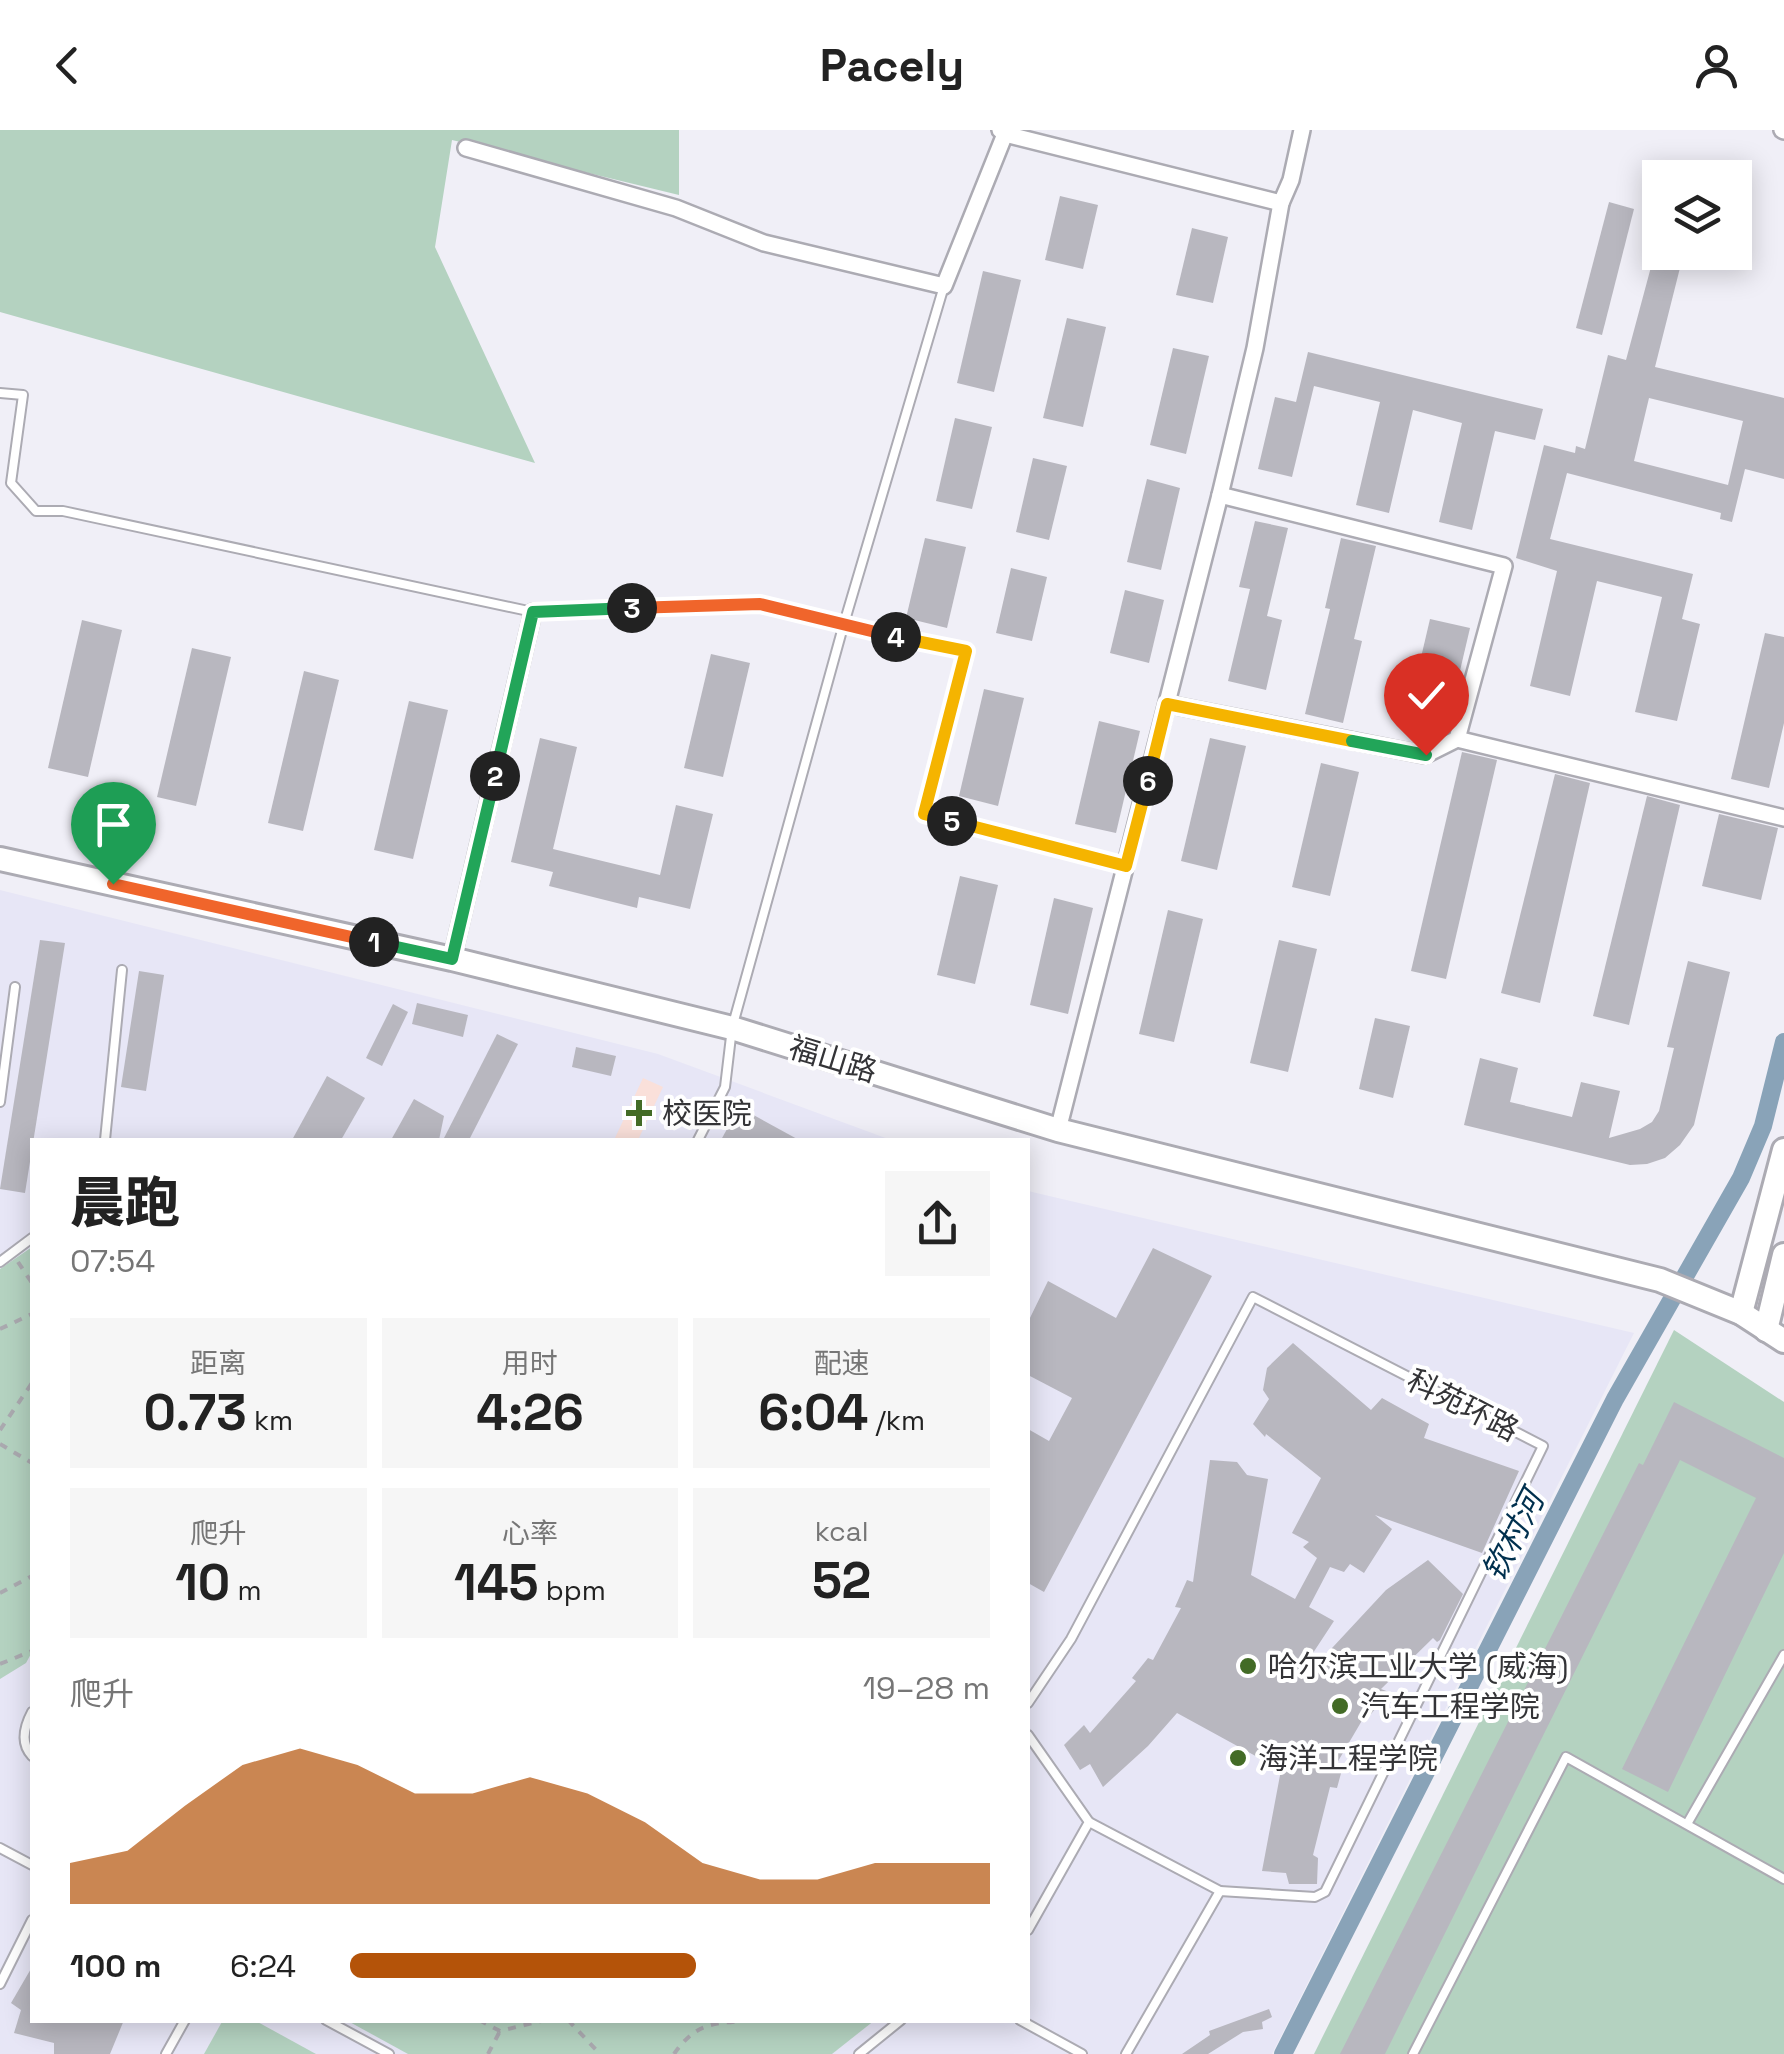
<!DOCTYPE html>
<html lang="zh">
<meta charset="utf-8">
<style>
:root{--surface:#fff;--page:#f6f6f6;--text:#222;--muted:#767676;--accent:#b45309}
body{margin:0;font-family:"Space Grotesk","Noto Sans SC",sans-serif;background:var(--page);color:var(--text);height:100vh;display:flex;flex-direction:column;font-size:38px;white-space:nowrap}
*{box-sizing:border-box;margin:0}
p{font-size:32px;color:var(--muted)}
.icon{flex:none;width:55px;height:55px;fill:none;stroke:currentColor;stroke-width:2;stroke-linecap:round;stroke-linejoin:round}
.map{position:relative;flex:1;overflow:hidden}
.panel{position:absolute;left:30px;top:1008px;width:1000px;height:885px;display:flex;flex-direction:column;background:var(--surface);border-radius:0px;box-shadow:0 5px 25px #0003}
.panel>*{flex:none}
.fabs{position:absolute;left:1642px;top:30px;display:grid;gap:20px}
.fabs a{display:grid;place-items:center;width:110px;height:110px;border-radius:0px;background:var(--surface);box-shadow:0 5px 25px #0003;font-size:50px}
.pin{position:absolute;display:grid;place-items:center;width:85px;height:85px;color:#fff;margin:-102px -42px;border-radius:50% 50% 50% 0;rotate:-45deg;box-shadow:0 0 10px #0007}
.pin .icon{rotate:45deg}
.km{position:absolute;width:50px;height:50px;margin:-25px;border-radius:50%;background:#222;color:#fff;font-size:28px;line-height:50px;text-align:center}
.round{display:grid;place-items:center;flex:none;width:105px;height:105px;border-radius:0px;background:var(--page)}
.headline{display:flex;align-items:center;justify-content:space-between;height:170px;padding:0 40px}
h1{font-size:55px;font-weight:800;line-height:75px}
.figures{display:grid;grid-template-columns:repeat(3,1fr);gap:15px;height:170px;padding:10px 40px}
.figures div{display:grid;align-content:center;border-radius:0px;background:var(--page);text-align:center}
.figures b{font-size:50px;font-weight:800}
.figures small{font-size:28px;font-weight:400}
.figures p{font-size:28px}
.chart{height:280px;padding:20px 40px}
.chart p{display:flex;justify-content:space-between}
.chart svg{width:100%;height:180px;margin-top:10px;fill:var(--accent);opacity:.7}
ul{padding:0 40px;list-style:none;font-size:32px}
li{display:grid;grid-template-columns:160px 120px 1fr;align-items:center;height:75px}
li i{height:25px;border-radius:12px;background:var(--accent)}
header{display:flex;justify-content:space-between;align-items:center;height:130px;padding:0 40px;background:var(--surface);font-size:45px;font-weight:800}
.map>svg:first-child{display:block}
.built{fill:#e7e6f6}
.medical{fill:#fae0da}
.green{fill:#b4d2c0}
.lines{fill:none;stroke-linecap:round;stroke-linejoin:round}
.canal{stroke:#89a3b8;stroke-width:18}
.building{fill:#b8b7bf;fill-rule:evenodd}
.service-casing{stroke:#acabb3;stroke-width:12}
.minor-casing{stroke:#acabb3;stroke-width:20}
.secondary-casing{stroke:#acabb3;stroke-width:28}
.path{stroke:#aaa9af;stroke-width:4;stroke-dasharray:8 8;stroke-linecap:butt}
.service{stroke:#fff;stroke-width:8}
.minor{stroke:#fff;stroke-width:15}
.secondary{stroke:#fff;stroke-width:22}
.split-1-casing{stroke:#fff;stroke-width:20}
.split-2-casing{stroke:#fff;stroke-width:20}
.split-3-casing{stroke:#fff;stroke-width:20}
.split-4-casing{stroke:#fff;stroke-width:20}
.split-5-casing{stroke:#fff;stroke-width:20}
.split-6-casing{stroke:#fff;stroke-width:20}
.split-7-casing{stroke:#fff;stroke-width:20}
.split-8-casing{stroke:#fff;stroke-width:20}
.split-1{stroke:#f0652b;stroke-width:12}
.split-2{stroke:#22a559;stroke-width:12}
.split-3{stroke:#22a559;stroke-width:12}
.split-4{stroke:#f0652b;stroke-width:12}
.split-5{stroke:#f5b400;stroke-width:12}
.split-6{stroke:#f5b400;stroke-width:12}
.split-7{stroke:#f5b400;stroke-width:12}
.split-8{stroke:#22a559;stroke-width:12}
.poi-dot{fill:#436b26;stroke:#fff;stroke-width:4}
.labels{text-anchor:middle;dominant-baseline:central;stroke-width:8;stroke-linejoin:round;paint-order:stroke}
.street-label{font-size:30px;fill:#343437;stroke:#fff}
.poi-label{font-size:30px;fill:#343437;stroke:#fff;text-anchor:start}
.water-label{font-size:32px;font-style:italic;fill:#00304e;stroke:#fff}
</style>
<header><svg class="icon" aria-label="back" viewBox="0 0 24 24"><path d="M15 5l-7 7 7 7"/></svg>Pacely<svg class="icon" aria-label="person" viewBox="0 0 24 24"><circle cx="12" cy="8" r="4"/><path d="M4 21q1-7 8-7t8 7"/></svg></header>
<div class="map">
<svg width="1784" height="1924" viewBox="0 0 1784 1924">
<rect width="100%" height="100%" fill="#f0eff7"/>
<polygon class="built" points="0,760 658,924 891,1010 32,1010 32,1890 1028,1890 1028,1061 1634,1203 1272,1924 0,1924"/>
<polygon class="medical" points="643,948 663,957 638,1010 619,1010 615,1008"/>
<g class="green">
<polygon points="0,0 679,0 679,65 452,10 435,117 535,333 0,182"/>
<polygon points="32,1117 32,1522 26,1533 0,1549 0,1139"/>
<polygon points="1674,1200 1784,1272 1784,1924 1314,1924"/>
<polygon points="223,1890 254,1890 316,1924 204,1924"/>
<polygon points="346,1890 875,1890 832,1924 408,1924"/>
</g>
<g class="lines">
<polyline class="canal" points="1283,1924 1615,1269 1741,1048 1763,996 1784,912"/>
</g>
<g class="building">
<polygon points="1060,66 1098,75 1083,139 1045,130"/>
<polygon points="1609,72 1634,79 1602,205 1576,198"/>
<polygon points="1192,98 1228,107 1213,173 1176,165"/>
<path d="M1655 122H1684L1655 237 1784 268V349L1745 339 1732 392 1720 389 1721 383 1567 343 1550 409 1693 444 1682 489 1700 494 1677 591 1635 582 1662 467 1597 451 1570 566 1530 556 1557 441 1516 428 1544 315 1575 323 1576 316 1585 319 1608 225 1626 230ZM1649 268 1743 291 1728 355 1634 331Z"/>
<polygon points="983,141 1021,150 994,262 957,253"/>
<polygon points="1067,188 1106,197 1083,297 1043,288"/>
<polygon points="1173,218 1209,226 1186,324 1150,315"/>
<polygon points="1308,222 1543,279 1535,310 1495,301 1472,400 1439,392 1462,293 1413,280 1389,383 1356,375 1380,272 1314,256 1292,347 1258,339 1275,267 1296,272"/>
<polygon points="955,288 992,297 972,379 936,371"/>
<polygon points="1033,328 1067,336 1049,410 1016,402"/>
<polygon points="1147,349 1180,358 1161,440 1127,432"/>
<polygon points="1255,391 1288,398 1267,486 1282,490 1266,560 1228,551 1250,459 1239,457"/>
<polygon points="925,408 966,417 947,498 906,488"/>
<polygon points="1341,408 1376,416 1354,509 1362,511 1343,593 1305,584 1330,479 1325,478"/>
<polygon points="1011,438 1047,447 1032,511 996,503"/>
<polygon points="1125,460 1164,470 1149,533 1110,523"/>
<polygon points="1430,489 1470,498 1455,562 1415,553"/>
<polygon points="82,490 122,500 88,647 48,638"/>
<polygon points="1765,503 1784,507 1784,593 1769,658 1731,649"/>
<polygon points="192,518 231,527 196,676 157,667"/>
<polygon points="711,524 750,533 723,647 684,638"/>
<polygon points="304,541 339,550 303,701 268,693"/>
<polygon points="984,559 1024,568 998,676 959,666"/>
<polygon points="409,571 448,580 413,729 374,720"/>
<polygon points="1099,591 1140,601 1116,703 1075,694"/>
<polygon points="540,608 577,617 553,719 660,745 676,675 713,684 690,779 639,767 637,778 549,756 553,742 511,732"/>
<polygon points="1210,608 1246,616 1217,740 1181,731"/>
<polygon points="1462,622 1497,630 1446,849 1411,841"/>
<polygon points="1321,633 1359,642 1330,766 1292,757"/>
<polygon points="1555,644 1590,653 1540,873 1501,863"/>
<polygon points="1647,666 1680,675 1629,895 1593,886"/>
<polygon points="1719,684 1778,698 1761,770 1702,756"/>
<polygon points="960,746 998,755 975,854 937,845"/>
<polygon points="1054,768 1093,778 1068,884 1030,875"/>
<polygon points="1168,780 1203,789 1174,912 1139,904"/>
<polygon points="40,810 65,813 25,1063 0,1059"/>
<polygon points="1279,810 1317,819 1288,942 1250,933"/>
<polygon points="1688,831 1730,842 1694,995 1680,1015 1665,1028 1647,1034 1630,1035 1464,995 1480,928 1518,938 1510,972 1572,987 1581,952 1620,961 1609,1008 1640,999 1652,992 1659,981 1674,918 1667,917"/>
<polygon points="139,841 164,845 146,961 121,957"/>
<polygon points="417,873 468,885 463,907 412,894"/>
<polygon points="393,874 408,882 382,936 366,928"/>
<polygon points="1375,888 1410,896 1393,968 1359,959"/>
<polygon points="497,904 518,914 469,1010 443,1010"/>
<polygon points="576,917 616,926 611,946 572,937"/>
<polygon points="327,946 365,968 341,1010 292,1010"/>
<polygon points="414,969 444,986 439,1010 391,1010"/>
<polygon points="739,977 799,1010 721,1010"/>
<polygon points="1153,1118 1212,1146 1044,1462 1028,1453 1028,1299 1049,1311 1072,1268 1028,1245 1028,1192 1048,1151 1116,1188"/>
<polygon points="1293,1213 1371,1280 1382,1268 1429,1294 1424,1308 1519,1341 1482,1423 1375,1385 1392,1399 1364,1443 1350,1434 1344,1442 1330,1437 1309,1477 1334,1491 1311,1526 1319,1532 1386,1460 1428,1430 1463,1464 1440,1510 1437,1512 1433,1508 1381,1559 1389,1562 1371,1584 1367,1582 1337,1633 1343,1636 1337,1658 1330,1657 1313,1725 1318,1728 1317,1754 1289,1754 1286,1743 1262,1741 1281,1640 1177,1583 1148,1616 1103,1657 1090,1634 1080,1640 1064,1615 1084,1595 1090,1603 1136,1551 1132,1548 1148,1528 1153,1530 1181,1478 1175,1477 1187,1450 1193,1452 1210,1330 1237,1332 1247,1345 1268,1349 1251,1445 1295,1469 1317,1428 1303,1417 1309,1412 1292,1403 1321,1348 1266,1304 1265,1307 1253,1294 1269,1269 1263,1260 1267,1238"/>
<polygon points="1674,1272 1784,1328 1784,1423 1668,1662 1622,1639 1756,1368 1680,1330 1385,1924 1340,1924 1639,1333 1643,1335"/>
<polygon points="32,1837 32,1890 124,1890 110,1924 54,1924 54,1913 14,1903 21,1880 11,1873"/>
<polygon points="1269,1879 1272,1887 1262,1892 1263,1899 1243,1902 1208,1924 1182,1924 1210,1905 1209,1901"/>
</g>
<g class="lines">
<defs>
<g id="service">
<polyline points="944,156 843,497 966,521 924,683 1124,736"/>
<polyline points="0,263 23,265 11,353 36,381 63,381 533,482 760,474 843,497 732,898 725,957 698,1010"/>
<polyline points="0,972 15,857"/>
<polyline points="105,1010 122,840"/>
<polyline points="0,1132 32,1108"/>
<polyline points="1028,1573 1071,1509 1253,1167 1543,1316 1325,1762 1315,1767 1220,1761 1126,1924"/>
<path d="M32 1582C24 1597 20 1613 32 1626"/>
<polyline points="1028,1605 1089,1692 1028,1800"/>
<polyline points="1089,1692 1220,1761"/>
<polyline points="1687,1694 1784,1525"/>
<polyline points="0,1718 32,1735"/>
<polyline points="0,1854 32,1790"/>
<polyline points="326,1890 389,1924"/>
<polyline points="1020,1890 1082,1924"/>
<polyline points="166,1924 185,1890"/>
<polyline points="859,1924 901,1890"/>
<polyline points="1413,1924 1566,1627 1784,1749"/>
</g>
<g id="minor">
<polyline points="1000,0 1005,4 1281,73"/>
<polyline points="1782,0 1784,1"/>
<polyline points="466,18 676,78 764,113 944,156 1005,4"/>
<polyline points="1220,365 1504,436 1457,609"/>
<polyline points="1167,574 1425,625 1457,609 1784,688"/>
<polyline points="452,829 533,482"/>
<polyline points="1058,1000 1220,365 1255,218 1281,73 1291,50 1302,0"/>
</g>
<g id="secondary">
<polyline points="0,729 452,829 732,898 1058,1000 1660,1150 1741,1183 1784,1211"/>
<polyline points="1741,1183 1784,1020"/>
<polyline points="1766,1200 1784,1125"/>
</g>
</defs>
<use href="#service" class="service-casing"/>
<use href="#minor" class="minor-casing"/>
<use href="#secondary" class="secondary-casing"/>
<g class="path">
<polyline points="18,1132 32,1153"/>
<polyline points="0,1199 32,1184"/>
<polyline points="0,1300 32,1253"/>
<polyline points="0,1314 32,1333"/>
<polyline points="0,1463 32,1446"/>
<polyline points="0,1534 32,1521"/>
<polyline points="479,1890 500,1901 545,1890"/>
<polyline points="568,1890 600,1924"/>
<polyline points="488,1924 500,1901"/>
<path d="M674 1924C698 1890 715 1894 753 1890"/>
</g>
<use href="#service" class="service"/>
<use href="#minor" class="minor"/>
<use href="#secondary" class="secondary"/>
</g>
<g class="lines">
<defs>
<polyline id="split-1" points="113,754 374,812"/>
<polyline id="split-2" points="374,812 452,829 495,646"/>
<polyline id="split-3" points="495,646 533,482 632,478"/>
<polyline id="split-4" points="632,478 760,474 896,507"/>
<polyline id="split-5" points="896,507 966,521 924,684 952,691"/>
<polyline id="split-6" points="952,691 1126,736 1148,651"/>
<polyline id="split-7" points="1148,651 1167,574 1352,611"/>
<polyline id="split-8" points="1352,611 1426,625"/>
</defs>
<use href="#split-1" class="split-1-casing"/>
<use href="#split-2" class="split-2-casing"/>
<use href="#split-3" class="split-3-casing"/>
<use href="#split-4" class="split-4-casing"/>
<use href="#split-5" class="split-5-casing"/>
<use href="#split-6" class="split-6-casing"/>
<use href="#split-7" class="split-7-casing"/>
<use href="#split-8" class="split-8-casing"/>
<use href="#split-1" class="split-1"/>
<use href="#split-2" class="split-2"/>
<use href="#split-3" class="split-3"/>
<use href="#split-4" class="split-4"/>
<use href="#split-5" class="split-5"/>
<use href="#split-6" class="split-6"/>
<use href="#split-7" class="split-7"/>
<use href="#split-8" class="split-8"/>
</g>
<g class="poi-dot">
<path d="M634 968h10v10h10v10h-10v10h-10v-10h-10v-10h10z"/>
<circle cx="1248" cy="1536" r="10"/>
<circle cx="1340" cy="1576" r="10"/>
<circle cx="1238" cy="1628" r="10"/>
</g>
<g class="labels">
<g class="street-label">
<text transform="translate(833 929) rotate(17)">福山路</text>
<text transform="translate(1463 1275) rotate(27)">科苑环路</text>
</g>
<g class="poi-label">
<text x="662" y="983">校医院</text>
<text x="1268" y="1536">哈尔滨工业大学 (威海)</text>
<text x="1360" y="1576">汽车工程学院</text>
<text x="1258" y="1628">海洋工程学院</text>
</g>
<g class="water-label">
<text transform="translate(1513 1406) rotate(-63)">钦村河</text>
</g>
</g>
</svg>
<div class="fabs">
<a><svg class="icon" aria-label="layers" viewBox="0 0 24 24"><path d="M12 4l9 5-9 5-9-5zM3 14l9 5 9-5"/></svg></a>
</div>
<div class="pin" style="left:113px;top:754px;background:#1e9e55"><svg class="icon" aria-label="arrive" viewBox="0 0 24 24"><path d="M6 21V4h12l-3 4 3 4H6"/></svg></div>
<div class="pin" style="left:1426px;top:625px;background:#d93025"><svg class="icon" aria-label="check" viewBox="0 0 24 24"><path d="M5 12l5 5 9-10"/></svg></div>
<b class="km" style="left:374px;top:812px">1</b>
<b class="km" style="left:495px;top:646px">2</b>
<b class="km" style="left:632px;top:478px">3</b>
<b class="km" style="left:896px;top:507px">4</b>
<b class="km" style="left:952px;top:691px">5</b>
<b class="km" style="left:1148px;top:651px">6</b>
<section class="panel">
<div class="headline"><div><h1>晨跑</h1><p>07:54</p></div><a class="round"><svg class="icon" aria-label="share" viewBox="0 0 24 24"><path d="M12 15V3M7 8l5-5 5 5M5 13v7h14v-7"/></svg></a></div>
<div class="figures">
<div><p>距离</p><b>0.73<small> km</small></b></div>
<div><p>用时</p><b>4:26</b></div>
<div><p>配速</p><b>6:04<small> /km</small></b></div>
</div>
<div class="figures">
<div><p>爬升</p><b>10<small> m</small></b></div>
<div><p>心率</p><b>145<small> bpm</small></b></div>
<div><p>kcal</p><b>52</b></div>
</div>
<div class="chart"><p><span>爬升</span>19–28 m</p>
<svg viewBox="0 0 160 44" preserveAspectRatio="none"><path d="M0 44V34L10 31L20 20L30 10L40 6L50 10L60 17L70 17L80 13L90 17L100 24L110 34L120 38L130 38L140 34L150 34L160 34V44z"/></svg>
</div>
<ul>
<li><b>100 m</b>6:24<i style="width:54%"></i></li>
</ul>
</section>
</div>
